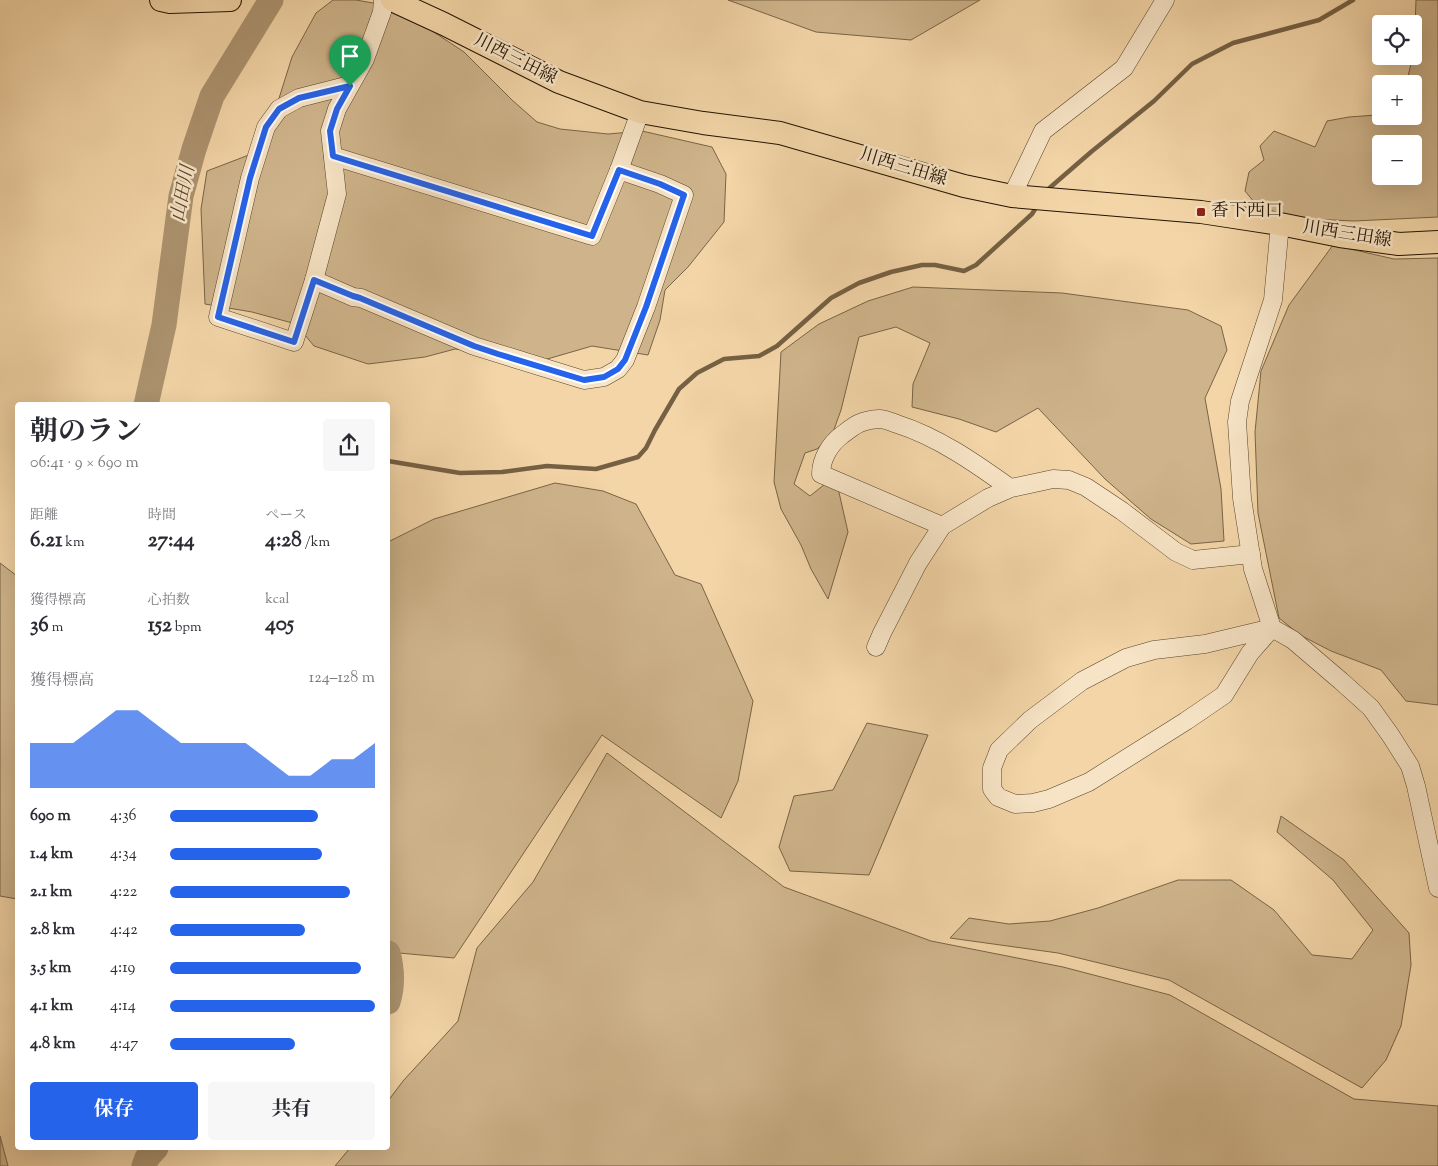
<!DOCTYPE html>
<html lang="ja">
<meta charset="utf-8">
<style>
:root{--surface:#fff;--page:#f7f7f7;--text:#2b2b33;--muted:#7c7c81;--accent:#2563eb}
body{margin:0;font-family:"Sorts Mill Goudy","Noto Serif JP",serif;background:var(--page);color:var(--text);height:100vh;display:flex;flex-direction:column;font-size:19px;white-space:nowrap}
*{box-sizing:border-box;margin:0}
p{font-size:16px;color:var(--muted)}
.icon{flex:none;width:28px;height:28px;fill:none;stroke:currentColor;stroke-width:2;stroke-linecap:round;stroke-linejoin:round}
.map{position:relative;flex:1;overflow:hidden}
.side{position:absolute;left:15px;top:402px;width:375px;height:748px;display:flex;flex-direction:column;background:var(--surface);border-radius:5px;box-shadow:0 5px 20px #0002}
.side>*{flex:none}
.fabs{position:absolute;left:1372px;top:15px;display:grid;gap:10px}
.fabs a{display:grid;place-items:center;width:50px;height:50px;border-radius:5px;background:var(--surface);box-shadow:0 5px 20px #0002;font-size:25px}
.pin{position:absolute;display:grid;place-items:center;width:42px;height:42px;color:#fff;margin:-51px -21px;border-radius:50% 50% 50% 0;rotate:-45deg;box-shadow:0 0 5px #0007}
.pin .icon{rotate:45deg}
.round{display:grid;place-items:center;flex:none;width:52px;height:52px;border-radius:5px;background:var(--page)}
.summary{display:flex;align-items:center;justify-content:space-between;height:85px;padding:0 15px}
h1{font-size:28px;font-weight:700;line-height:38px}
.figures{display:grid;grid-template-columns:repeat(3,1fr);gap:8px;height:85px;padding:5px 15px}
.figures div{display:grid;align-content:center}
.figures b{font-size:21px;font-weight:700}
.figures small{font-size:14px;font-weight:400}
.figures p{font-size:14px}
.chart{height:140px;padding:10px 15px}
.chart p{display:flex;justify-content:space-between}
.chart svg{width:100%;height:90px;margin-top:5px;fill:var(--accent);opacity:.7}
.action{display:flex;gap:10px;margin-top:auto;padding:10px 15px}
.action a{flex:1;height:58px;border-radius:5px;background:var(--accent);color:#fff;font-size:20px;font-weight:700;line-height:58px;text-align:center}
.action a+a{background:var(--page);color:var(--text)}
ul{padding:0 15px;list-style:none;font-size:16px}
li{display:grid;grid-template-columns:80px 60px 1fr;align-items:center;height:38px}
li i{height:12px;border-radius:6px;background:var(--accent)}
.map>svg:first-child{display:block}
.green{fill:#cfb48b;stroke:#786446;fill-rule:evenodd}
.lines{fill:none;stroke-linecap:round;stroke-linejoin:round}
.stream{stroke:#756043;stroke-width:4.5}
.river{stroke:#ac936f;stroke-width:25}
.minor-casing{stroke:#56442a;stroke-width:19}
.major-casing{stroke:#221301;stroke-width:24}
.minor{stroke:#f7e4c6;stroke-width:18}
.major{stroke:#f3d5a7;stroke-width:22}
.route-casing{stroke:#fff;stroke-width:10}
.route{stroke:#2563eb;stroke-width:6}
.poi-dot{fill:#8f2418;stroke:#f7e4c6;stroke-width:2}
.labels{text-anchor:middle;dominant-baseline:central;stroke-width:5;stroke-linejoin:round;paint-order:stroke}
.street-label{font-size:18px;fill:#221301;stroke:#f7e4c6}
.poi-label{font-size:18px;fill:#221301;stroke:#f7e4c6;text-anchor:start}
.water-label{font-size:19px;font-style:italic;fill:#59462d;stroke:#f7e4c6}
</style>
<div class="map">
<svg width="1438" height="1166" viewBox="0 0 1438 1166">
<rect width="100%" height="100%" fill="#f3d5a7"/>
<filter id="stains"><feTurbulence type="fractalNoise" baseFrequency=".004" numOctaves="4"/><feColorMatrix values="0 0 0 0 .2 0 0 0 0 .09 0 0 0 0 .02 0 0 0 .5 -.17"/></filter>
<radialGradient id="worn" r=".72"><stop offset=".6" stop-color="#630" stop-opacity="0"/><stop offset="1" stop-color="#630" stop-opacity=".3"/></radialGradient>
<g class="green">
<polygon points="333,0 356,0 396,7 464,52 512,100 537,122 560,129 608,134 642,131 712,147 726,174 724,222 688,267 665,290 660,320 648,355 592,346 544,360 455,349 425,357 368,364 314,346 296,324 252,312 205,304 201,209 207,171 254,153 275,111 292,57 316,13"/>
<polygon points="728,0 980,0 911,40 816,32"/>
<path d="M1416 0H1438V217L1354 221 1290 218 1259 208 1245 191 1249 172 1264 160 1260 146 1274 131 1315 147 1327 121 1349 117 1376 115 1381 112V116H1414V84H1406L1413 56H1414ZM1381 144H1414V176H1381Z"/>
<polygon points="1333,245 1394,259 1438,258 1438,705 1406,701 1381,670 1331,651 1300,635 1279,618 1258,513 1255,432 1261,371 1289,305"/>
<polygon points="913,287 1062,293 1188,310 1221,326 1227,350 1205,398 1221,489 1224,541 1191,544 1151,519 1105,479 1038,408 996,432 959,419 912,407 913,384 930,343 896,327 859,337 841,410 832,435 817,449 805,453 794,484 810,496 825,484 838,488 848,532 828,599 811,569 801,545 781,509 774,482 781,352 819,324 868,301"/>
<polygon points="555,483 603,491 636,504 675,575 701,584 753,701 738,781 721,818 602,735 454,958 388,952 388,542 434,519"/>
<polygon points="0,563 17,576 17,899 0,896"/>
<polygon points="867,723 928,735 869,875 790,871 779,847 794,796 833,790"/>
<polygon points="607,753 784,887 931,941 1063,967 1170,995 1354,1099 1438,1106 1438,1166 335,1166 350,1148 388,1148 388,1101 403,1081 458,1021 477,948 533,882"/>
<polygon points="1281,816 1344,860 1409,933 1411,965 1401,1026 1386,1060 1362,1088 1169,980 1058,953 950,938 969,918 1009,924 1050,921 1098,908 1178,880 1231,880 1274,910 1312,955 1352,959 1373,930 1333,880 1277,832"/>
<polygon points="0,1136 8,1166 0,1166"/>
</g>
<g class="lines">
<g class="stream">
<polyline points="1046,191 1091,152 1154,101 1192,64 1233,43 1319,20 1353,0"/>
<polyline points="388,461 460,473 502,472 547,466 596,469 638,457 646,448 655,430 679,389 697,373 724,359 759,356 777,346 831,298 859,283 891,272 922,265 935,265 964,271 976,265 1032,214 1037,206"/>
</g>
<g class="river">
<polyline points="146,405 164,325 181,196 194,149 212,96 271,0"/>
<path d="M388 953C392 968 393 986 388 1002"/>
<polyline points="144,1166 147,1158 156,1148"/>
</g>
<defs>
<g id="minor">
<polyline points="350,85 299,98 279,109 266,127 250,178 218,317 294,342 314,280 337,194 330,131 337,109 365,59 382,12 383,0"/>
<polyline points="333,156 592,236 619,170 640,112"/>
<polyline points="1012,196 1043,131 1124,68 1165,0"/>
<polyline points="1280,224 1273,300 1240,401 1237,422 1242,498 1253,569 1272,628 1293,640 1341,681 1371,708 1391,736 1410,766 1416,786 1438,888"/>
<polyline points="314,280 353,297 361,298 474,346 584,380 604,377 618,369 625,360 646,307 684,195 660,184 619,170"/>
<path d="M942 526 821 474C821 459 830 444 842 435 855 425 861 420 879 419 885 419 892 422 897 424 938 437 975 463 1010 488"/>
<polygon points="1272,628 1250,653 1224,695 1186,721 1089,782 1049,799 1033,803 1015,804 998,797 992,789 992,768 999,750 1030,720 1082,681 1126,658 1154,650 1205,644"/>
<polyline points="876,647 882,633 918,563 942,526 988,498 1011,488 1053,479 1069,480 1086,487 1122,511 1176,552 1193,560 1251,554"/>
</g>
<g id="major">
<polyline points="161,0 170,2 230,0"/>
<polyline points="392,0 444,24 559,82 640,112 703,123 780,133 964,186 1012,196 1201,212 1280,224 1340,236 1399,244 1438,242"/>
</g>
</defs>
<use href="#minor" class="minor-casing"/>
<use href="#major" class="major-casing"/>
<use href="#minor" class="minor"/>
<use href="#major" class="major"/>
</g>
<g class="lines">
<defs>
<polygon id="route" points="350,86 337,109 330,131 333,156 592,236 619,170 660,184 684,195 646,307 625,360 618,369 604,377 584,380 498,354 474,346 360,298 353,296 314,280 294,342 218,317 250,178 266,127 279,109 299,98"/>
</defs>
<use href="#route" class="route-casing"/>
<use href="#route" class="route"/>
</g>
<rect class="poi-dot" x="1196" y="207" width="10" height="10" rx="2.5"/>
<g class="labels">
<g class="street-label">
<text transform="translate(515 60) rotate(27)">川西三田線</text>
<text transform="translate(903 168) rotate(17)">川西三田線</text>
<text transform="translate(1347 235) rotate(9)">川西三田線</text>
</g>
<g class="poi-label">
<text x="1211" y="212">香下西口</text>
</g>
<g class="water-label">
<text transform="translate(184 194) rotate(-79)">山田川</text>
</g>
</g>
<rect width="100%" height="100%" filter="url(#stains)"/>
<rect width="100%" height="100%" fill="url(#worn)"/>
</svg>
<div class="fabs">
<a><svg class="icon" aria-label="locate" viewBox="0 0 24 24"><circle cx="12" cy="12" r="6"/><path d="M12 2v4M12 18v4M2 12h4M18 12h4"/></svg></a>
<a>+</a>
<a>−</a>
</div>
<div class="pin" style="left:350px;top:86px;background:#1e9e55"><svg class="icon" aria-label="arrive" viewBox="0 0 24 24"><path d="M6 21V4h12l-3 4 3 4H6"/></svg></div>
<section class="side">
<div class="summary"><div><h1>朝のラン</h1><p>06:41 · 9 × 690 m</p></div><a class="round"><svg class="icon" aria-label="share" viewBox="0 0 24 24"><path d="M12 15V3M7 8l5-5 5 5M5 13v7h14v-7"/></svg></a></div>
<div class="figures">
<div><p>距離</p><b>6.21<small> km</small></b></div>
<div><p>時間</p><b>27:44</b></div>
<div><p>ペース</p><b>4:28<small> /km</small></b></div>
</div>
<div class="figures">
<div><p>獲得標高</p><b>36<small> m</small></b></div>
<div><p>心拍数</p><b>152<small> bpm</small></b></div>
<div><p>kcal</p><b>405</b></div>
</div>
<div class="chart"><p><span>獲得標高</span>124–128 m</p>
<svg viewBox="0 0 160 44" preserveAspectRatio="none"><path d="M0 44V22L10 22L20 22L30 14L40 6L50 6L60 14L70 22L80 22L90 22L100 22L110 30L120 38L130 38L140 30L150 30L160 22V44z"/></svg>
</div>
<ul>
<li><b>690 m</b>4:36<i style="width:72%"></i></li>
<li><b>1.4 km</b>4:34<i style="width:74%"></i></li>
<li><b>2.1 km</b>4:22<i style="width:88%"></i></li>
<li><b>2.8 km</b>4:42<i style="width:66%"></i></li>
<li><b>3.5 km</b>4:19<i style="width:93%"></i></li>
<li><b>4.1 km</b>4:14<i style="width:100%"></i></li>
<li><b>4.8 km</b>4:47<i style="width:61%"></i></li>
</ul>
<div class="action"><a>保存</a><a>共有</a></div>
</section>
</div>
